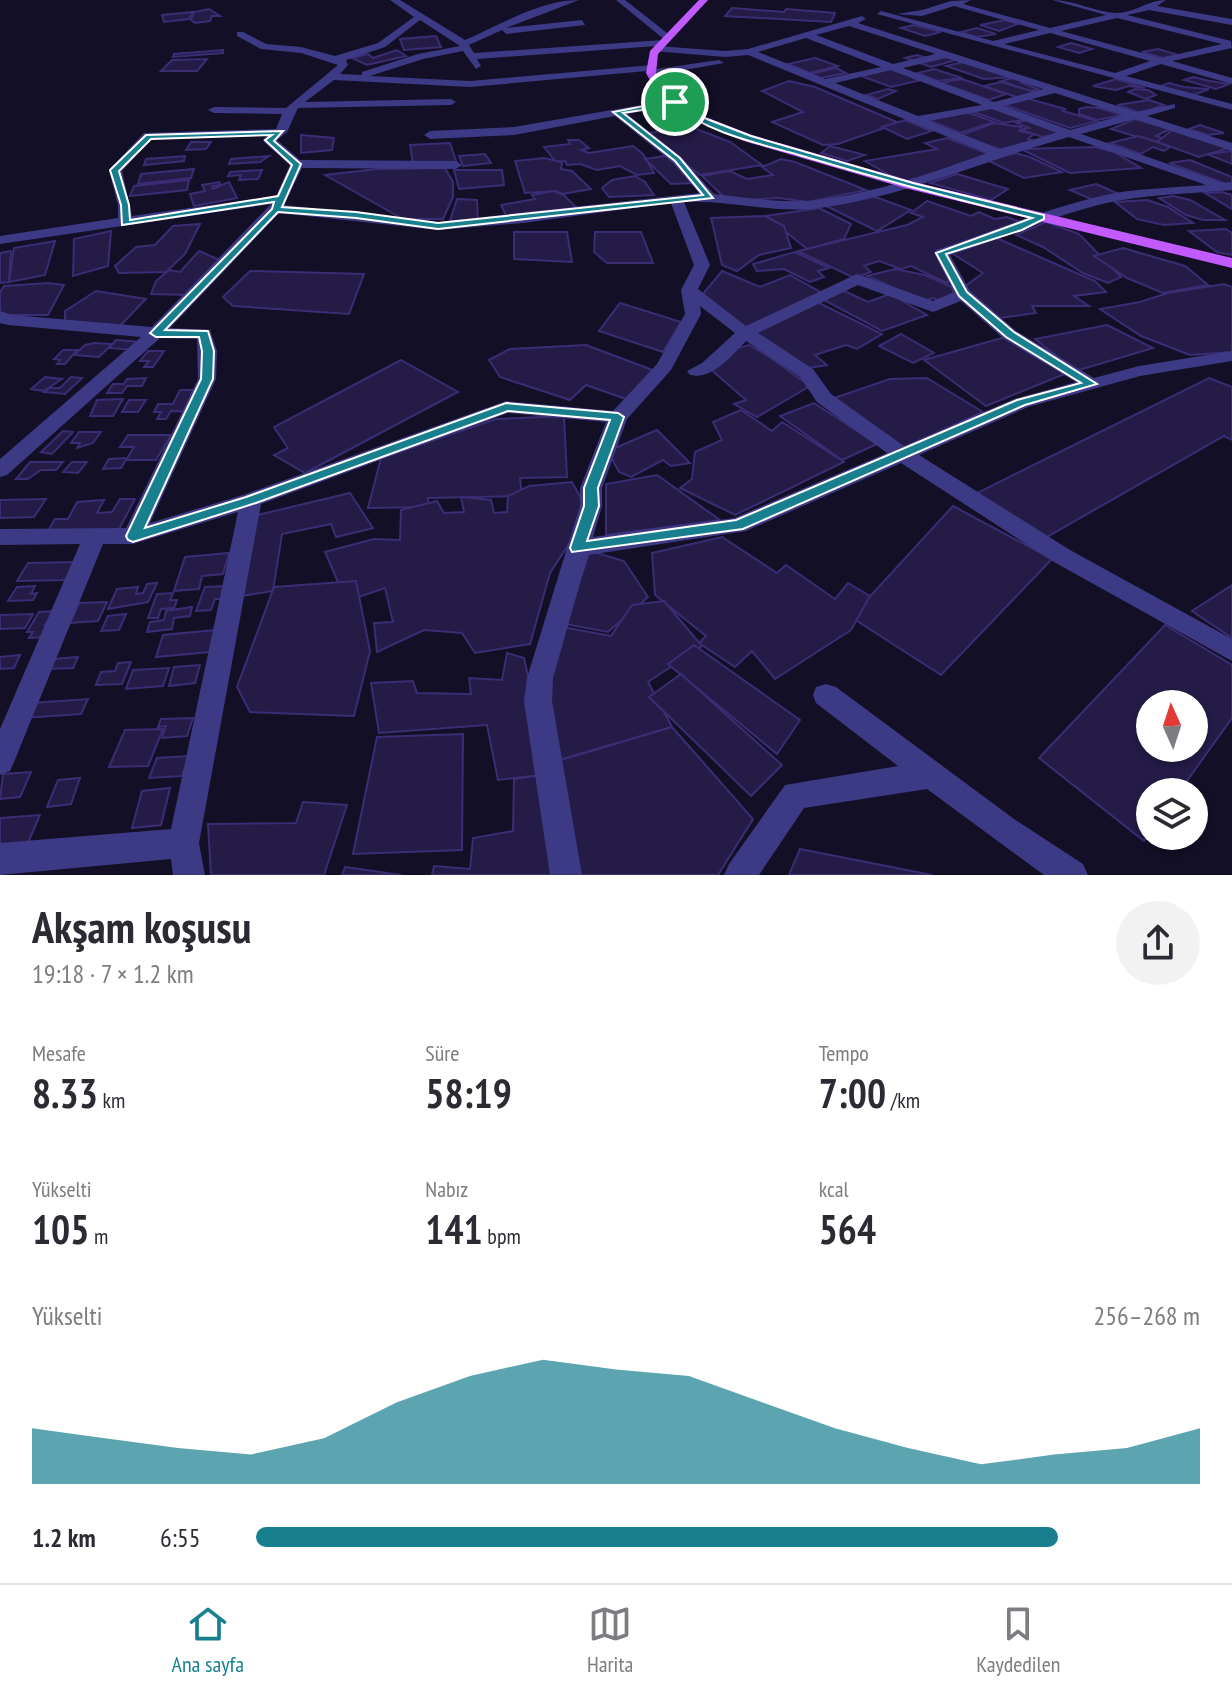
<!DOCTYPE html>
<html lang="tr">
<meta charset="utf-8">
<style>
:root{--surface:#fff;--page:#f2f2f3;--text:#2b2b33;--muted:#7c7c81;--line:#e1e1e2;--accent:#187f8f}
body{margin:0;font-family:"PT Sans Narrow",sans-serif;background:var(--page);color:var(--text);height:100vh;display:flex;flex-direction:column;font-size:30px;white-space:nowrap}
*{box-sizing:border-box;margin:0}
p{font-size:26px;color:var(--muted)}
.icon{flex:none;width:44px;height:44px;fill:none;stroke:currentColor;stroke-width:2;stroke-linecap:round;stroke-linejoin:round}
.map{position:relative;height:875px;overflow:hidden}
.drawer{display:flex;flex-direction:column;background:var(--surface);flex:1}
.drawer>*{flex:none}
.needle{width:52px;rotate:357deg}
.fabs{position:absolute;left:1136px;top:690px;display:grid;gap:16px}
.fabs a{display:grid;place-items:center;width:72px;height:72px;border-radius:50%;background:var(--surface);box-shadow:0 2px 6px #0004;font-size:40px}
.pin{position:absolute;display:grid;place-items:center;width:68px;height:68px;color:#fff;margin:-34px;border:4px solid #fff;border-radius:50%;box-shadow:0 2px 8px #0007}
.round{display:grid;place-items:center;flex:none;width:84px;height:84px;border-radius:42px;background:var(--page)}
.summary{display:flex;align-items:center;justify-content:space-between;height:136px;padding:0 32px}
h1{font-size:44px;font-weight:700;line-height:60px}
.figures{display:grid;grid-template-columns:repeat(3,1fr);gap:12px;height:136px;padding:8px 32px}
.figures div{display:grid;align-content:center}
.figures b{font-size:40px;font-weight:700}
.figures small{font-size:22px;font-weight:400}
.figures p{font-size:22px}
.chart{height:224px;padding:16px 32px}
.chart p{display:flex;justify-content:space-between}
.chart svg{width:100%;height:144px;margin-top:8px;fill:var(--accent);opacity:.7}
ul{padding:0 32px;list-style:none;font-size:26px}
li{display:grid;grid-template-columns:128px 96px 1fr;align-items:center;height:60px}
li i{height:20px;border-radius:10px;background:var(--accent)}
.tabs{display:flex;justify-content:space-around;align-items:center;height:112px;border-top:2px solid var(--line);background:var(--surface);font-size:22px;color:var(--muted)}
.tabs a{display:grid;justify-items:center;gap:4px}
.tabs .active{color:var(--accent)}
.map>svg:first-child{display:block}
.building{fill:#241b47;stroke:#3b2d73;stroke-width:2;fill-rule:evenodd}
.lines{fill:none;stroke-linecap:round;stroke-linejoin:round}
.minor{fill:#3d3a85;fill-rule:evenodd}
.major{fill:#c25bff;fill-rule:evenodd}
.route{fill:#187f8f;stroke:#fff;stroke-width:2;fill-rule:evenodd}
</style>
<div class="map">
<svg width="1232" height="875" viewBox="0 0 1232 875">
<rect width="100%" height="100%" fill="#130f26"/>
<g class="building">
<polygon points="732,8 784,12 786,9 835,13 831,22 725,16"/>
<polygon points="209,9 220,16 212,16 210,21 195,23 191,20 194,12"/>
<polygon points="193,12 189,19 164,22 162,15"/>
<polygon points="1005,20 1018,24 999,31 980,25"/>
<polygon points="914,25 941,32 925,36 901,28"/>
<polygon points="977,28 996,34 976,37 961,32"/>
<polygon points="436,36 441,47 404,50 400,39"/>
<polygon points="1071,43 1092,49 1079,53 1058,47"/>
<polygon points="1158,49 1178,55 1163,58 1142,52"/>
<polygon points="223,50 223,53 173,57 174,54"/>
<polygon points="397,50 406,56 367,65 352,58 368,54 373,58"/>
<polygon points="938,53 956,60 931,67 905,58 917,55 927,58"/>
<polygon points="815,58 838,66 810,73 788,64"/>
<polygon points="207,59 197,71 161,71 172,60"/>
<polygon points="963,62 1012,77 984,79 946,66"/>
<polygon points="836,68 846,73 821,78 810,74"/>
<polygon points="890,69 921,80 891,87 861,76"/>
<polygon points="934,69 962,78 937,81 918,73"/>
<polygon points="1193,77 1210,81 1229,84 1216,89 1184,80"/>
<polygon points="1012,78 1026,82 1022,83 1038,89 1030,91 1001,81"/>
<polygon points="962,79 1006,94 989,100 941,83"/>
<polygon points="1116,79 1145,88 1129,86 1116,90 1093,86"/>
<polygon points="789,81 815,87 899,123 838,144 823,145 772,122 803,112 762,91"/>
<polygon points="1001,82 1034,92 1019,98 984,86"/>
<polygon points="1169,83 1184,87 1209,89 1191,96 1158,87"/>
<polygon points="888,89 896,91 878,99 866,95"/>
<polygon points="1135,89 1148,90 1156,95 1146,99 1128,92"/>
<polygon points="1026,98 1065,109 1063,111 1097,121 1070,128 999,103"/>
<polygon points="1149,100 1164,105 1141,113 1117,105"/>
<polygon points="991,107 1028,119 1004,123 971,111"/>
<polygon points="1087,107 1099,108 1122,115 1097,120 1079,114 1079,109"/>
<polygon points="964,111 994,122 960,133 926,119"/>
<polygon points="668,118 730,142 762,165 700,175 648,133 665,131 652,121"/>
<polygon points="1135,119 1170,129 1156,136 1166,140 1155,142 1111,129"/>
<polygon points="905,120 932,131 907,139 882,127"/>
<polygon points="1026,120 1062,132 1043,137 1020,130 1029,128 1016,123"/>
<polygon points="994,123 1022,127 1019,131 1034,134 1028,139 1035,141 1001,150 961,135"/>
<polygon points="1200,125 1224,133 1208,135 1189,129"/>
<polygon points="1172,130 1229,148 1199,157 1157,142"/>
<polygon points="301,135 334,138 332,150 301,153"/>
<polygon points="1138,136 1157,142 1170,147 1164,151 1153,147 1141,154 1110,143"/>
<polygon points="947,138 989,154 915,184 891,176 865,161 937,149 925,143"/>
<polygon points="568,140 579,140 589,148 581,150 589,153 633,146 643,154 654,173 637,175 620,166 597,170 580,164 567,165 565,161 556,162 544,147 570,144"/>
<polygon points="191,142 211,142 206,149 186,150"/>
<polygon points="450,143 457,164 413,164 410,145"/>
<polygon points="830,146 865,155 847,161 821,153"/>
<polygon points="1095,147 1114,152 1141,168 1070,173 1021,149"/>
<polygon points="1232,151 1232,164 1207,154"/>
<polygon points="1015,153 1030,157 1062,172 1024,178 987,160"/>
<polygon points="485,154 491,163 463,166 459,156"/>
<polygon points="185,156 184,161 144,165 146,159"/>
<polygon points="269,156 260,162 229,164 231,159"/>
<polygon points="665,156 674,161 694,183 671,184 645,159"/>
<polygon points="544,158 562,162 561,169 572,171 591,189 562,194 556,191 525,193 515,161"/>
<polygon points="781,159 795,162 866,190 808,202 779,198 728,201 702,176 730,171 747,179 773,175 762,167"/>
<polygon points="1190,160 1232,177 1232,183 1226,184 1169,163"/>
<polygon points="445,168 453,182 453,197 443,219 403,219 325,175 377,169"/>
<polygon points="194,169 191,178 138,184 141,174"/>
<polygon points="262,170 258,179 239,180 241,175 228,176 230,172"/>
<polygon points="454,170 502,170 504,185 459,189"/>
<polygon points="957,174 1008,189 991,200 930,183"/>
<polygon points="635,176 645,182 654,195 609,197 602,188 612,180"/>
<polygon points="189,180 187,190 130,196 134,186"/>
<polygon points="219,182 221,185 212,186 213,189 229,182 237,198 194,206 190,194 205,191 202,185"/>
<polygon points="1096,184 1119,194 1093,200 1070,190"/>
<polygon points="553,191 564,195 578,209 508,220 501,205 535,199 532,195"/>
<polygon points="1222,192 1232,195 1232,209 1205,193"/>
<polygon points="867,194 911,210 877,231 826,206"/>
<polygon points="1173,196 1190,200 1225,220 1203,220 1186,215 1159,198"/>
<polygon points="457,199 477,200 478,221 450,221"/>
<polygon points="1147,200 1168,207 1193,223 1164,225 1137,219 1115,202"/>
<polygon points="927,201 971,216 979,212 995,219 1007,217 1028,225 937,254 953,279 947,283 911,266 901,269 879,261 864,266 871,272 854,278 798,251 907,225 923,217 911,213"/>
<polygon points="819,208 851,224 844,239 807,249 766,216"/>
<polygon points="765,216 784,226 791,248 759,255 737,271 722,265 711,218"/>
<polygon points="1046,222 1079,234 1121,277 1108,283 1083,273 1043,247 1016,235"/>
<polygon points="200,224 185,254 166,272 119,273 115,266 136,247 155,245 173,226"/>
<polygon points="1226,229 1232,233 1232,255 1217,252 1189,231"/>
<polygon points="111,231 108,266 73,276 74,239"/>
<polygon points="514,232 567,232 572,262 514,259"/>
<polygon points="595,232 641,232 653,263 607,263 594,252"/>
<polygon points="994,237 1095,281 1106,292 1074,296 1089,306 1032,306 1036,313 1000,318 964,287 983,273 950,252"/>
<polygon points="55,241 45,275 9,282 14,248"/>
<polygon points="1123,248 1185,266 1208,285 1163,293 1127,278 1094,256"/>
<polygon points="11,251 9,282 0,283 0,253"/>
<polygon points="199,251 229,264 189,295 151,294 156,281 169,270 180,272"/>
<polygon points="795,252 829,268 818,271 824,277 810,282 784,269 757,271 753,264"/>
<polygon points="895,269 925,275 952,287 954,295 938,302 934,298 923,301 867,276"/>
<polygon points="250,271 364,274 349,314 233,306 223,297"/>
<polygon points="722,271 760,287 790,275 822,293 745,328 702,295"/>
<polygon points="48,283 64,285 48,315 0,315 0,292 4,286"/>
<polygon points="1224,284 1232,287 1232,352 1190,355 1141,336 1100,309 1140,302 1168,293"/>
<polygon points="842,290 868,302 890,294 927,315 882,331 824,300"/>
<polygon points="96,291 146,299 117,329 65,323 65,311"/>
<polygon points="817,302 882,334 857,349 846,345 815,355 827,365 808,368 752,333"/>
<polygon points="620,303 681,322 663,352 599,331"/>
<polygon points="1107,325 1153,348 1076,371 1035,339"/>
<polygon points="901,334 934,353 913,363 879,346"/>
<polygon points="1005,337 1067,373 986,406 924,360"/>
<polygon points="116,340 143,342 136,350 109,348"/>
<polygon points="94,343 112,344 99,357 74,355 85,345"/>
<polygon points="586,345 655,371 626,399 586,385 570,400 500,377 489,360 510,349"/>
<polygon points="749,345 768,356 810,386 757,417 734,404 746,400 708,367 713,355"/>
<polygon points="63,350 77,350 65,364 57,364 60,360 54,359"/>
<polygon points="148,351 164,351 153,367 144,367 149,361 140,361"/>
<polygon points="401,360 458,392 305,473 274,455 288,448 274,427"/>
<polygon points="45,377 62,379 44,391 31,389"/>
<polygon points="71,377 82,378 65,394 44,392 49,388 60,388"/>
<polygon points="146,378 142,386 127,386 122,393 107,393 113,384 124,384 127,379"/>
<polygon points="927,378 983,412 903,448 834,398 890,379"/>
<polygon points="1209,378 1232,387 1232,440 1224,436 1045,538 977,493"/>
<polygon points="180,390 200,390 197,412 171,411 166,419 157,419 161,412 154,412 158,404 173,404"/>
<polygon points="123,399 113,416 90,416 97,400"/>
<polygon points="129,400 146,400 138,412 122,412"/>
<polygon points="814,403 877,444 842,460 780,416"/>
<polygon points="741,410 772,431 782,422 844,462 735,515 680,488 692,479 695,452 722,440 713,422"/>
<polygon points="564,416 567,477 520,478 522,496 428,498 428,507 368,508 381,458 496,419"/>
<polygon points="657,430 690,463 671,466 663,460 631,477 619,472 608,451"/>
<polygon points="63,431 73,432 52,454 41,452"/>
<polygon points="79,432 101,432 93,443 77,448 80,443 71,443"/>
<polygon points="128,435 171,435 156,460 126,460 134,447 120,447"/>
<polygon points="127,458 121,468 103,469 109,459"/>
<polygon points="30,462 63,462 56,470 41,470 28,479 16,479"/>
<polygon points="72,462 87,462 78,473 63,472"/>
<polygon points="657,475 720,520 606,535 606,484"/>
<polygon points="572,482 589,513 550,573 530,644 475,653 462,633 424,630 377,652 374,623 393,622 385,588 359,597 338,582 325,552 374,539 400,540 401,510 437,501 444,513 464,512 461,497 491,500 494,513 507,512 508,496 529,486"/>
<polygon points="350,493 373,528 336,537 331,524 282,534 273,591 235,597 241,519"/>
<polygon points="46,499 34,517 0,518 0,500"/>
<polygon points="120,499 135,499 117,533 45,536 55,519 68,519 77,502 104,500 97,513 112,512"/>
<polygon points="953,506 1052,559 941,675 851,617"/>
<polygon points="722,537 777,573 786,565 835,599 848,583 870,596 851,630 775,679 752,651 735,667 699,643 706,636 655,595 652,553"/>
<polygon points="590,551 624,561 648,597 608,632 565,624"/>
<polygon points="229,553 223,574 202,576 199,589 174,591 185,557"/>
<polygon points="77,562 67,580 17,581 28,563"/>
<polygon points="356,581 370,651 354,716 250,712 237,687 274,587"/>
<polygon points="157,583 148,602 108,609 117,589 138,587 136,594 143,593 147,584"/>
<polygon points="1232,585 1232,638 1192,611"/>
<polygon points="35,586 31,594 37,593 33,600 8,601 17,587"/>
<polygon points="226,586 221,599 215,599 211,610 196,611 205,587"/>
<polygon points="173,593 170,600 177,600 174,608 161,609 158,618 148,618 157,594"/>
<polygon points="664,601 702,646 648,682 672,727 549,763 540,717 562,627 611,636 632,605"/>
<polygon points="107,602 98,621 70,623 79,603"/>
<polygon points="192,607 190,616 174,618 172,629 147,632 150,622 164,620 166,611"/>
<polygon points="59,611 45,625 53,625 46,637 29,638 33,632 27,632 39,612"/>
<polygon points="33,614 25,628 0,629 0,615"/>
<polygon points="126,614 119,630 101,631 108,616"/>
<path d="M1165 625 1232 665V718L1179 792H1150V833L1144 841 1039 758ZM1150 704H1194V748H1150Z"/>
<polygon points="216,630 210,652 156,657 163,635"/>
<polygon points="694,645 800,720 777,754 668,664"/>
<polygon points="507,653 524,658 549,774 498,780 487,725 379,733 371,683 413,681 417,693 471,694 469,678 502,680"/>
<polygon points="20,655 14,668 0,669 0,657"/>
<polygon points="78,657 73,668 49,669 54,659"/>
<polygon points="131,662 122,684 96,685 101,672 115,671 118,663"/>
<polygon points="200,665 195,683 169,686 174,667"/>
<polygon points="169,668 163,686 126,689 133,670"/>
<polygon points="681,674 782,765 751,796 649,697"/>
<polygon points="88,699 81,714 24,718 31,703"/>
<polygon points="193,718 187,736 162,738 166,726 158,727 161,719"/>
<polygon points="672,727 753,819 718,875 573,875 554,762"/>
<polygon points="163,729 148,766 109,767 125,730"/>
<polygon points="463,734 462,850 353,854 377,737"/>
<polygon points="189,756 182,776 149,778 157,758"/>
<polygon points="31,772 20,797 0,799 3,774"/>
<polygon points="549,774 562,875 432,875 434,866 470,869 473,838 513,831 514,779"/>
<polygon points="80,778 71,804 47,807 58,780"/>
<polygon points="170,788 161,825 132,828 142,791"/>
<polygon points="303,802 347,805 324,875 211,875 208,824 296,823"/>
<polygon points="40,815 24,852 0,849 0,818"/>
<polygon points="800,849 932,875 789,875"/>
<polygon points="345,867 401,875 342,875"/>
</g>
<g class="lines">
<g class="minor">
<path d="M390 0H400L465 40C500 25 540 0 579 0L506 28 582 20 585 25 506 34 502 30 469 45 474 53 663 40 666 45 657 46 725 51 748 49 862 16 866 19 858 23 1136 112 1175 104V108L1147 116 1232 143V151L1135 119 1081 134 1223 183 1232 182V190C1190 194 1143 194 1102 204 1050 217 1001 239 950 255L970 291 1016 331 1094 378 1139 366 1232 351V361L1140 376 1028 407 919 455 1070 550 1232 639V661L1054 562 901 463 746 531 588 555 553 678 552 701 582 875H550L524 701 527 678 580 506V488L606 422 508 413 261 504 199 843 205 875H173L171 859 0 875V843L171 829 238 512 133 544H103L14 762 10 771 0 775V729L80 544 0 545V529L126 528 198 379 197 339 160 338 7 475 0 477V459L141 337 8 325 0 323V311L12 315 152 327 271 204 0 244V236L118 218V205L109 170 144 133 276 129 282 114 214 113 208 110 214 107 286 108 338 65 301 53 261 49 237 36V32H243L266 44 301 47 335 56 378 43 414 17ZM420 20 460 46 418 54 362 72V75L340 74 348 65 346 60 385 47ZM849 26 936 54 893 64 816 35ZM806 38 881 67 825 79 758 52ZM657 46 654 51 725 57 748 55 987 153C932 173 878 192 819 200 784 204 749 198 714 194L681 157 627 114 679 104 680 102 675 99 514 127 430 131 424 135 430 139 514 135 615 116 673 163 699 193 438 222 284 205 302 168 456 169 462 165 456 161 300 160 277 140 287 132 298 108 451 105 456 102 451 99 305 102 334 80 470 87 647 71 651 76 724 63 719 60 656 69 652 65 470 81 370 76 423 59 463 51 476 69 481 66 477 59ZM946 58 1043 89 994 102 903 68ZM891 70 982 105 918 116 835 83ZM1055 93 1123 115 1070 130 1004 106ZM992 109 1057 133 999 149 929 121ZM267 136 263 140 265 143 290 165 276 196 132 216 122 171 151 139ZM1069 137 1206 185C1172 188 1135 188 1101 196 1045 209 991 232 936 250L934 253 954 292 933 301 857 274 746 326 698 289 710 265 684 202C730 200 774 214 820 208 906 196 985 160 1069 137ZM671 203 694 265 681 290 685 314 657 364 613 411 506 401 243 495 150 523 216 379 217 351 210 330 170 328 279 213 438 230 523 223ZM858 285 933 312 961 301 1004 339 1076 382 1014 399 904 446 831 394 813 369 758 333ZM700 306 735 333 702 363 687 371 690 375C713 380 731 356 746 341L800 377 817 402 887 453 734 518 593 537 602 506V488L627 419 671 370 701 314Z"/>
<polygon points="616,0 625,0 671,36 671,40 665,40"/>
<path d="M971 0 963 4 1050 28 1106 15 1052 0C1074 0 1095 12 1116 13 1135 13 1148 0 1166 0L1157 6 1232 19V25L1149 10 1127 15 1231 41 1232 48 1172 61 1232 78V84L1161 64 1126 76 1232 104V110L877 14 881 11 993 41 1039 30 954 6 922 16 897 14 922 10 951 1ZM1117 18 1222 44 1161 58 1061 31ZM1050 33 1150 61 1115 73 1004 44Z"/>
<polygon points="826,684 836,687 1014,819 1083,864 1088,875 1044,875 927,789 804,808 759,875 724,875 729,864 785,785 898,766 816,703 813,695 816,687"/>
</g>
<polygon class="major" points="699,0 708,0 658,54 656,73 665,89 695,113 752,135 914,182 1232,258 1232,268 905,188 744,141 687,117 657,93 646,73 650,51"/>
</g>
<path class="route" d="M675 100 694 114 751 136 913 183 1044 215V219L1022 230 946 254 967 292 1014 332 1097 384 1025 405 743 529 572 552 570 548 584 506V488L610 420 508 411 256 503 133 542 128 540 126 536 201 379 202 351 199 337H156L150 333 272 209 274 202 122 225 121 205 110 170 146 135 283 131 274 141 301 164 282 207 356 212 438 223 703 195 675 161 613 112ZM674 105C708 133 757 143 799 155 876 178 954 199 1032 218L936 253 959 296 1006 337 1081 383 1017 400 736 520 587 541 599 506 598 488 624 417 618 413 506 403 246 497 145 528 213 379 214 351 208 331 165 330 278 212 356 218 438 229 713 198 680 158 623 113ZM272 135 265 140 292 165 278 196 130 220 129 205 119 171 151 139Z"/>
</svg>
<div class="fabs">
<a><svg class="needle" viewBox="-14 -14 28 28"><path d="M0-13l5 13h-10z" fill="#e53935"/><path d="M0 13l5-13h-10z" fill="#7c7c81"/></svg></a>
<a><svg class="icon" aria-label="layers" viewBox="0 0 24 24"><path d="M12 4l9 5-9 5-9-5zM3 14l9 5 9-5"/></svg></a>
</div>
<div class="pin" style="left:675px;top:102px;background:#1e9e55"><svg class="icon" aria-label="arrive" viewBox="0 0 24 24"><path d="M6 21V4h12l-3 4 3 4H6"/></svg></div>
</div>
<section class="drawer">
<div class="summary"><div><h1>Akşam koşusu</h1><p>19:18 · 7 × 1.2 km</p></div><a class="round"><svg class="icon" aria-label="share" viewBox="0 0 24 24"><path d="M12 15V3M7 8l5-5 5 5M5 13v7h14v-7"/></svg></a></div>
<div class="figures">
<div><p>Mesafe</p><b>8.33<small> km</small></b></div>
<div><p>Süre</p><b>58:19</b></div>
<div><p>Tempo</p><b>7:00<small> /km</small></b></div>
</div>
<div class="figures">
<div><p>Yükselti</p><b>105<small> m</small></b></div>
<div><p>Nabız</p><b>141<small> bpm</small></b></div>
<div><p>kcal</p><b>564</b></div>
</div>
<div class="chart"><p><span>Yükselti</span>256–268 m</p>
<svg viewBox="0 0 160 44" preserveAspectRatio="none"><path d="M0 44V27L10 30L20 33L30 35L40 30L50 19L60 11L70 6L80 9L90 11L100 19L110 27L120 33L130 38L140 35L150 33L160 27V44z"/></svg>
</div>
<ul>
<li><b>1.2 km</b>6:55<i style="width:85%"></i></li>
</ul>
</section>
<nav class="tabs">
<a class="active"><svg class="icon" aria-label="home" viewBox="0 0 24 24"><path d="M3 11l9-7 9 7M6 9v11h12V9"/></svg>Ana sayfa</a>
<a><svg class="icon" aria-label="map" viewBox="0 0 24 24"><path d="M3 6l6-2 6 2 6-2v14l-6 2-6-2-6 2zM9 4v14M15 6v14"/></svg>Harita</a>
<a><svg class="icon" aria-label="saved" viewBox="0 0 24 24"><path d="M7 4h10v16l-5-4-5 4z"/></svg>Kaydedilen</a>
</nav>
